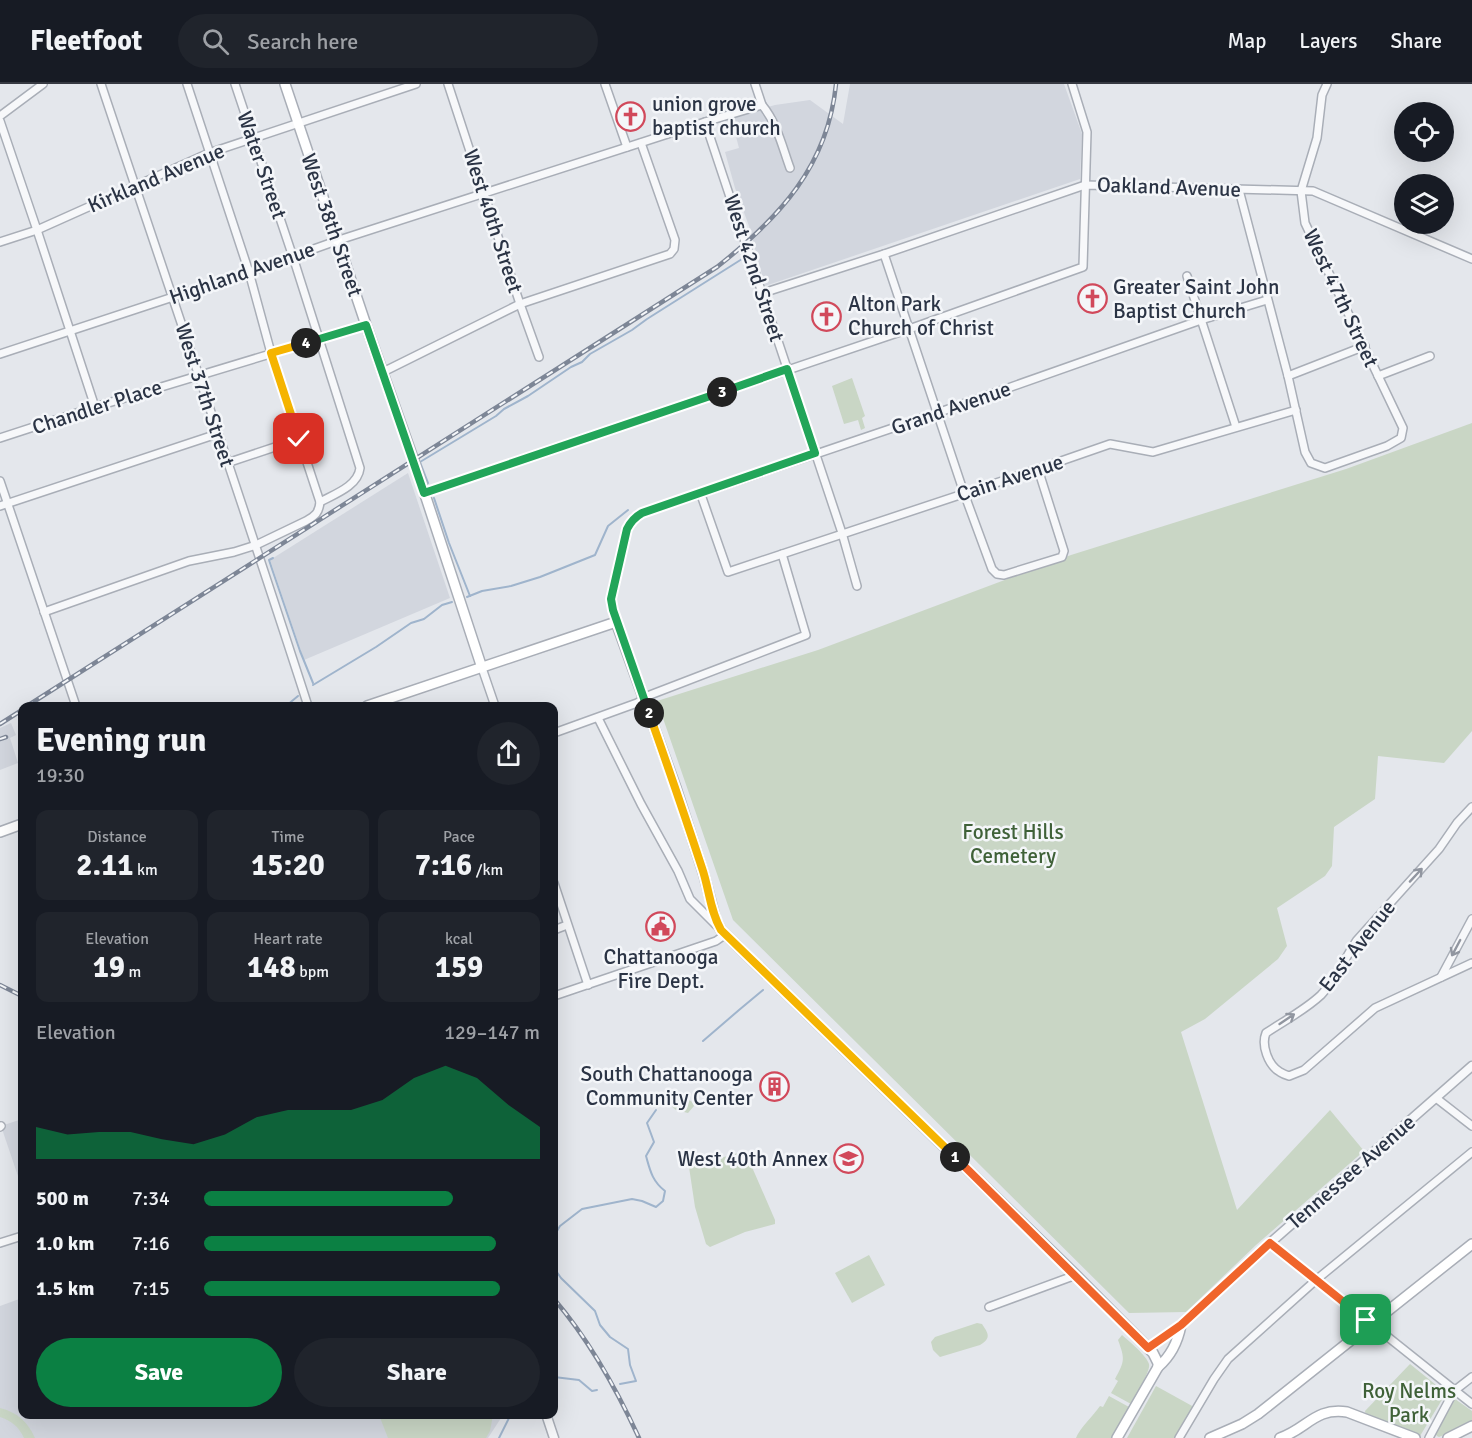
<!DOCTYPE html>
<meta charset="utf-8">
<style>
:root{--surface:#171b24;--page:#20242c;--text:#f1f3f6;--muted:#9ea1a6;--line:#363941;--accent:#0b8043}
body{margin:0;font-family:Signika,sans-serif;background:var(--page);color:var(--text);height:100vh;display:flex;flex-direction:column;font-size:22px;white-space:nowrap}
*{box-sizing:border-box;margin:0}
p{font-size:20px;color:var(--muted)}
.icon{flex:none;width:33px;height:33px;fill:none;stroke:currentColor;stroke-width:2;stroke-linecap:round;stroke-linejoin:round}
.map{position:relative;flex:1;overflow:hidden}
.sheet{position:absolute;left:18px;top:618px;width:540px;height:717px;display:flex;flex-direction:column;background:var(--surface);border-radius:12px;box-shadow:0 6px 24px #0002}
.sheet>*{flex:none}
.tools{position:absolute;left:1394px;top:18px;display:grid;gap:12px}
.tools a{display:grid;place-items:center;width:60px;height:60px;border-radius:50%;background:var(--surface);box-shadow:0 6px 24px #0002;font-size:30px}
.pin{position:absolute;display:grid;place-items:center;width:51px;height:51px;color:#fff;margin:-26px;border-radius:12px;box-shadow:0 3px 9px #0006}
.km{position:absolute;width:30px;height:30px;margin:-15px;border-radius:50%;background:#222;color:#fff;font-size:16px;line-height:30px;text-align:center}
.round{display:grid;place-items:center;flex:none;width:63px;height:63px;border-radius:32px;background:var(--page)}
.overview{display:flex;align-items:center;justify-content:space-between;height:102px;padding:0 18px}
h1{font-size:33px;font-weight:700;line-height:45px}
.metrics{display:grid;grid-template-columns:repeat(3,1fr);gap:9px;height:102px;padding:6px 18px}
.metrics div{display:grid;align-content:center;border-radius:12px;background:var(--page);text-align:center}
.metrics b{font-size:30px;font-weight:700}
.metrics small{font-size:16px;font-weight:400}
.metrics p{font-size:16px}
.chart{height:168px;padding:12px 18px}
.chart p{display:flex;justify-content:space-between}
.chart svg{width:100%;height:108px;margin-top:6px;fill:var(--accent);opacity:.7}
.action{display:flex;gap:12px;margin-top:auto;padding:12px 18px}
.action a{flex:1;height:69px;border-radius:36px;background:var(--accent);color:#fff;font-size:24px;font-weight:700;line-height:69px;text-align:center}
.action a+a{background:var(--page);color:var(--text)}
ul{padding:0 18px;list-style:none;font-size:20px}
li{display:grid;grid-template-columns:96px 72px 1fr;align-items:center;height:45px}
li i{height:15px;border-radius:8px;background:var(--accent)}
header{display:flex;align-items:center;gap:36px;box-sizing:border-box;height:84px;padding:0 30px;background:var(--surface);border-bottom:2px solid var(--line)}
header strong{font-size:28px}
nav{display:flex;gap:33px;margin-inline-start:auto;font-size:21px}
.search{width:420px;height:54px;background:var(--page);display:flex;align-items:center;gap:15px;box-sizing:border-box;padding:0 21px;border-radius:33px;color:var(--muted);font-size:22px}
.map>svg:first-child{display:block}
.built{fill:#d2d6de}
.green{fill:#c9d6c5}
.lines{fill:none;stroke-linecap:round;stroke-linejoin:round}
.stream{stroke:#9fb4cc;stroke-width:2}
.minor-casing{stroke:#a9aeb7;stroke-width:10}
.tertiary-casing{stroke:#a9aeb7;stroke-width:11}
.secondary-casing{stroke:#a9aeb7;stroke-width:12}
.minor{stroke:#f7f8fa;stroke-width:7}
.tertiary{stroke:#f7f8fa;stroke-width:8}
.secondary{stroke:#fff;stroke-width:9}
.rail-casing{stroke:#7d8696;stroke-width:4.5}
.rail{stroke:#f4f6f9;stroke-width:2;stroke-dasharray:7;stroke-linecap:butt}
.oneway{stroke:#9196a0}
.split-1-casing{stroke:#fff;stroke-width:12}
.split-2-casing{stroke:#fff;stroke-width:12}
.split-3-casing{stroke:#fff;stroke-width:12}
.split-4-casing{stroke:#fff;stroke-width:12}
.split-5-casing{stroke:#fff;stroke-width:12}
.split-1{stroke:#f0652b;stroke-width:8}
.split-2{stroke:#f5b400;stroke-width:8}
.split-3{stroke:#22a559;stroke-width:8}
.split-4{stroke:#22a559;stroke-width:8}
.split-5{stroke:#f5b400;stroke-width:8}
.labels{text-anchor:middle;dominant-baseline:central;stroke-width:5;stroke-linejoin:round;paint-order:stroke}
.poi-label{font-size:21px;fill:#2b3445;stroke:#f4f6f9;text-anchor:start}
.street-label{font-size:21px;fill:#2b3445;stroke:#f4f6f9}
.park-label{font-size:21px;fill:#3f6138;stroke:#f4f6f9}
</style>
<header>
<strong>Fleetfoot</strong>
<div class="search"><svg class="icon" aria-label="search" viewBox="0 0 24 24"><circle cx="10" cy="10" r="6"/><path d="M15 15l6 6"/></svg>Search here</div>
<nav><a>Map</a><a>Layers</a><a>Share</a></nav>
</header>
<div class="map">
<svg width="1472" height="1354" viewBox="0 0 1472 1354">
<rect width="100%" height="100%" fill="#e4e7ec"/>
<g class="built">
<polygon points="850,0 1064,0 1082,50 1080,95 765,202 749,142 735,104 725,68 739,64 731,34 775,21 810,16 843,40"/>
<polygon points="408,389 450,514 304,576 270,476"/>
<polygon points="11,639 16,651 10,654 18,679 0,686 0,644"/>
<polygon points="22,1035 22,1104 1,1042"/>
<polygon points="22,1214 22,1330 503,1331 488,1354 0,1354 0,1222"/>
</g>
<g class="green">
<polygon points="852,294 865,332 862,334 865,344 861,346 858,336 844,340 832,302"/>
<polygon points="1472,339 1472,647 1444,679 1378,672 1375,715 1334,743 1332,782 1325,792 1277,824 1287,862 1278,875 1205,935 1181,948 1237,1126 1330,1026 1364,1067 1256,1161 1186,1228 1129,1229 733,836 657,617 818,566 1071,471 1346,385"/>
<polygon points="678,1008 692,1018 694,1022 688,1029 676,1026 666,1018 666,1015 670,1010"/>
<polygon points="745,1067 775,1136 775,1140 745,1148 710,1163 706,1160 695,1123 689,1083"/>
<polygon points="869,1171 885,1201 852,1219 835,1189"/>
<path d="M977 1239 982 1240C988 1249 992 1254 980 1261L940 1273 933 1266 931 1258 935 1253Z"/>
<path d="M1122 1251C1129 1257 1147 1272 1149 1280 1151 1287 1135 1312 1131 1320L1111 1309 1118 1297 1115 1295C1125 1277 1125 1275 1118 1256Z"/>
<polygon points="1410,1280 1446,1309 1420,1352 1366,1332 1365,1327"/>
<polygon points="1156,1302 1194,1323 1175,1354 1127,1354"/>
<path d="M1109 1312 1129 1323 1112 1354H1076C1079 1345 1094 1331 1100 1322L1103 1323Z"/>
<polygon points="1455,1315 1472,1327 1472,1339 1439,1353 1437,1352 1435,1349"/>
<path d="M0 1324C17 1328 28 1338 35 1354H24C19 1343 12 1337 0 1333Z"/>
<polygon points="379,1331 379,1330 493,1331 490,1347 486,1354 388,1354"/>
</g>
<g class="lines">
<g class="stream">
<polyline points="428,399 420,378 496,332 504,325 528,312 571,283 582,278 590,270 632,246 647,235 742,175"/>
<polyline points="434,414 449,459 470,512"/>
<polyline points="273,474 269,476 272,485 300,567 313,599"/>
<polyline points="467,513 482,507 511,502 540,493 595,471 608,442 628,426"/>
<polyline points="313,601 376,563 411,539 424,535 442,521 452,518"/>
<polyline points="286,622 298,612"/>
<polyline points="703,957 739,926 763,906"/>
<path d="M554 1152 560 1142 582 1125 632 1115 642 1117 656 1123 663 1117 665 1107C652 1097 650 1086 646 1072L654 1058 647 1039 656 1026"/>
<polyline points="554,1184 561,1194 595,1227 600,1241 610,1253 628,1265 630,1281 636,1297 620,1300"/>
<polyline points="554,1293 579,1296 592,1307 597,1306"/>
<polyline points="499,1354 511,1330"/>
</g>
<defs>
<g id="minor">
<path d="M101 0C170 207 241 414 308 622"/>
<path d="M235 0 293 173 360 384C358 402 335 410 320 418"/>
<polyline points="448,0 520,220 539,273"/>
<polyline points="605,0 627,63"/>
<polyline points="755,0 762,21"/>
<polyline points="0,32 43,0"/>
<polyline points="0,37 37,146 95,323"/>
<polyline points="705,38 842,449 857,502"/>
<polyline points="1239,106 1288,292 1305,368 1311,379 1325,384 1387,362 1401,354 1403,344 1305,139 1301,107 1317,54 1322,11 1327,0"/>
<polyline points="0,158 37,146 209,69 416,0"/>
<polyline points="884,170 964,409 992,485 997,490 1004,491 1062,473 1064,467 1038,385"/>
<polyline points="1187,192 1236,343"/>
<polyline points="763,209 884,170 1085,101 1313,107 1472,175"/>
<path d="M0 270 249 188 339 156 705 38 762 21C777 39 782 62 790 84"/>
<polyline points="383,288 520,220 670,170 674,165 675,156 641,59"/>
<polyline points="1288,292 1365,262"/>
<polyline points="1378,292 1430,272"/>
<polyline points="0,354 95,323 366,241"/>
<polyline points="227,379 299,355"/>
<polyline points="0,397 76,622"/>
<polyline points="700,408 728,488 1038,385 1110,360 1153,368 1296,326"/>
<polyline points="424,409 909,245 1083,183 1087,48 1072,0"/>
<polyline points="0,422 217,350"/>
<path d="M44 528 189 477 234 468 256 461 306 437C315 432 319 429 320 418L271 269 249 188 187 0"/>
<polyline points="616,538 613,526 611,515 614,501 627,445 635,433 642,429 937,329 1201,236 1267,216"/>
<polyline points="482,584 495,622"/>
<polyline points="598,634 641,720 678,787 690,815 716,841"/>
<polyline points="554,649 637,619 650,611 806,551 782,470"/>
<path d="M1472 723 1457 739 1439 765 1357 856C1345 874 1336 895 1321 911 1305 926 1284 937 1266 949 1261 961 1268 981 1280 988 1283 990 1286 991 1289 992L1304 986 1375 924 1472 879"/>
<polyline points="554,799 588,901"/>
<polyline points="554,846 567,841"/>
<polyline points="1441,893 1472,835"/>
<polyline points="554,912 716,857 726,850"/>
<polyline points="1436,1014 1472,1042"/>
<polyline points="0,1043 1,1042"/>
<polyline points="0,1159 22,1152"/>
<polyline points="1270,1159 1472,1320"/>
<polyline points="989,1223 1076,1191"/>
<polyline points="1179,1354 1214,1295 1228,1275 1316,1196 1472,1068"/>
<polyline points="1429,1354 1454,1307 1472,1293"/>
</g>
<g id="tertiary">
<polyline points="1148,1264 1181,1241 1270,1159 1472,982"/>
<polyline points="546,1330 554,1354"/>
</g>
<g id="secondary">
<polyline points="285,0 366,241 414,377 482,584"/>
<polyline points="367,622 616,538 676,704 704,791 716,837 721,846 1076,1191 1153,1269 1158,1279 1158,1283"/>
<polyline points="0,748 22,740"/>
<path d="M1117 1354 1158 1283C1171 1272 1178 1257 1181 1241"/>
<polyline points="1210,1354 1242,1340 1258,1330 1472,1160"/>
<path d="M1280 1354C1307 1345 1315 1323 1347 1328L1415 1354"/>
<polyline points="1448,1354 1472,1342"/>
</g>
</defs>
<use href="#minor" class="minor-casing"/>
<use href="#tertiary" class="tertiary-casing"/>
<use href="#secondary" class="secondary-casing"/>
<use href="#minor" class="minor"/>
<use href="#tertiary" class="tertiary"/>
<use href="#secondary" class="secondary"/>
<defs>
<g id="rail">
<path d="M27 622 717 183C779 134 828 82 836 0"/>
<polyline points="0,640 22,626"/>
<polyline points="0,655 6,653"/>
<polyline points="0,901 22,912"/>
<path d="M554 1215C590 1257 616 1304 639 1354"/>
</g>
</defs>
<use href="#rail" class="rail-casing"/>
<use href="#rail" class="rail"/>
</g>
<defs><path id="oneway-shaft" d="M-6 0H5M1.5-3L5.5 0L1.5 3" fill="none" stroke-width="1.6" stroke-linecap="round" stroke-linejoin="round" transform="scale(1.5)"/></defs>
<g class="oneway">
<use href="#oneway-shaft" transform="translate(1416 791) rotate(-47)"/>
<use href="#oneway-shaft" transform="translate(1456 864) rotate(118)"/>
<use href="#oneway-shaft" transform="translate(1287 935) rotate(-34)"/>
</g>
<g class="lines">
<defs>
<polyline id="split-1" points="955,1073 1148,1264 1181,1241 1270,1159 1366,1236"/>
<path id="split-2" d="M649 629C667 680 685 732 702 784 709 804 710 827 721 846L955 1073"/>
<path id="split-3" d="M649 629 613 526 611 515 627 445C631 437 635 433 642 429L815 369 787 285 722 308"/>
<polyline id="split-4" points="306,259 366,241 424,409 722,308"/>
<polyline id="split-5" points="299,355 271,269 306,259"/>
</defs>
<use href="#split-1" class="split-1-casing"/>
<use href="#split-2" class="split-2-casing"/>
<use href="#split-3" class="split-3-casing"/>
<use href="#split-4" class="split-4-casing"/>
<use href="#split-5" class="split-5-casing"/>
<use href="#split-1" class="split-1"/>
<use href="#split-2" class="split-2"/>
<use href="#split-3" class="split-3"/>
<use href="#split-4" class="split-4"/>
<use href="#split-5" class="split-5"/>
</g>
<defs>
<symbol id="church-ring" viewBox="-11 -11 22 22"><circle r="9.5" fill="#f4f6f9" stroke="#d1495b" stroke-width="1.5"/><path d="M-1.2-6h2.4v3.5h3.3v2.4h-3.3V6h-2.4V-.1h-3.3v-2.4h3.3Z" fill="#d1495b"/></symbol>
<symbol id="civic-ring" viewBox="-11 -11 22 22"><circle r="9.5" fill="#f4f6f9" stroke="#d1495b" stroke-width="1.5"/><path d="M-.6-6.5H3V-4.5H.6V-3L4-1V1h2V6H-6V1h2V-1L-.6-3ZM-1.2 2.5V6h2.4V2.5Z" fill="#d1495b"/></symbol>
<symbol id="building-ring" viewBox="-11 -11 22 22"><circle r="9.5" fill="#f4f6f9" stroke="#d1495b" stroke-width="1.5"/><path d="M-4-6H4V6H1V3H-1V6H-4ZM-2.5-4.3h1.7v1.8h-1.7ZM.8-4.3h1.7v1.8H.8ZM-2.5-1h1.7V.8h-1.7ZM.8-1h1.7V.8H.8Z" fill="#d1495b"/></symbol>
<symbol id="school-ring" viewBox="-11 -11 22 22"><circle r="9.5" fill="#f4f6f9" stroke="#d1495b" stroke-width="1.5"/><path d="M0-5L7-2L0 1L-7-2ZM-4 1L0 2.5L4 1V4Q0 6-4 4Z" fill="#d1495b"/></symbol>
</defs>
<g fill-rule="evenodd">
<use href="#church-ring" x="614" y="16" width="33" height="33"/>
<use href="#church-ring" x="1076" y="198" width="33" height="33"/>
<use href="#church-ring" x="810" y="216" width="33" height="33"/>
<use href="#civic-ring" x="644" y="826" width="33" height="33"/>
<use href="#building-ring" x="758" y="986" width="33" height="33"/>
<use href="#school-ring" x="832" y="1058" width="33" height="33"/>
</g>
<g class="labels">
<g class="poi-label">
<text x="652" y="20">union grove<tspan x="652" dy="24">baptist church</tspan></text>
<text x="1113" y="203">Greater Saint John<tspan x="1113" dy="24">Baptist Church</tspan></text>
<text x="848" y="220">Alton Park<tspan x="848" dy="24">Church of Christ</tspan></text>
<text x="661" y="873" text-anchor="middle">Chattanooga<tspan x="661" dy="24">Fire Dept.</tspan></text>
<text x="753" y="990" text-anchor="end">South Chattanooga<tspan x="753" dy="24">Community Center</tspan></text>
<text x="828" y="1075" text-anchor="end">West 40th Annex</text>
</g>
<g class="street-label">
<text transform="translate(262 81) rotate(71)">Water Street</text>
<text transform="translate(156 94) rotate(-23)">Kirkland Avenue</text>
<text transform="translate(1169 103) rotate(2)">Oakland Avenue</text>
<text transform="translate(493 137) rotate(72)">West 40th Street</text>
<text transform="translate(332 141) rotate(71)">West 38th Street</text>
<text transform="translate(754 184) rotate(72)">West 42nd Street</text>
<text transform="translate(242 189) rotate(-19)">Highland Avenue</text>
<text transform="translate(1341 214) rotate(65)">West 47th Street</text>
<text transform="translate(205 311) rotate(72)">West 37th Street</text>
<text transform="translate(97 323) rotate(-18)">Chandler Place</text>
<text transform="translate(951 324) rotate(-19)">Grand Avenue</text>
<text transform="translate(1010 394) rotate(-18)">Cain Avenue</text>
<text transform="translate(1357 862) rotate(-52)">East Avenue</text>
<text transform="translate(1351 1088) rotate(-41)">Tennessee Avenue</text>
</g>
<g class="park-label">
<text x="1013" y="748">Forest Hills<tspan x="1013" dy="24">Cemetery</tspan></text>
<text x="1409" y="1307">Roy Nelms<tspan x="1409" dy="24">Park</tspan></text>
</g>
</g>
</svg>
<div class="tools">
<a><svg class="icon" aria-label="locate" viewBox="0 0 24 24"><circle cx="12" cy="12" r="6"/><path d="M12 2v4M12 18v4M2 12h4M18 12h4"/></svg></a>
<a><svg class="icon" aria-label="layers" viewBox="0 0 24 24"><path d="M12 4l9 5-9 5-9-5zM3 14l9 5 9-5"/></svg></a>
</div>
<div class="pin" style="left:1366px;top:1236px;background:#1e9e55"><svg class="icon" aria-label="arrive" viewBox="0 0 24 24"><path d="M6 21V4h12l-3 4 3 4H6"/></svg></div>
<div class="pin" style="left:299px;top:355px;background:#d93025"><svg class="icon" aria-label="check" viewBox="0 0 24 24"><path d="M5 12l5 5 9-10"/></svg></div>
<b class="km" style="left:955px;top:1073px">1</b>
<b class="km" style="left:649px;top:629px">2</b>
<b class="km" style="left:722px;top:308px">3</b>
<b class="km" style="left:306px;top:259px">4</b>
<section class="sheet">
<div class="overview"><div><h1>Evening run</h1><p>19:30</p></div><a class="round"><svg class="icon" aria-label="share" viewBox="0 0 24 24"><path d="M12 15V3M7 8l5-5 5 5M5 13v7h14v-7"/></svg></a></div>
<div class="metrics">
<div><p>Distance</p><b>2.11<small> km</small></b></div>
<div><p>Time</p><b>15:20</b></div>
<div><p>Pace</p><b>7:16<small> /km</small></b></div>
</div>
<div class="metrics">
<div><p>Elevation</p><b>19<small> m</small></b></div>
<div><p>Heart rate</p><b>148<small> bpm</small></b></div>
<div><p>kcal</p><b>159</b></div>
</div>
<div class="chart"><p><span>Elevation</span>129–147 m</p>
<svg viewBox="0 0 160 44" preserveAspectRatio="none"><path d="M0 44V31L10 34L20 33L30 33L40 36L50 38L60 34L70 27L80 24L90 24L100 24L110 20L120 11L130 6L140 11L150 22L160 31V44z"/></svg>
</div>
<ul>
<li><b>500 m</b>7:34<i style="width:74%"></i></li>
<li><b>1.0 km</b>7:16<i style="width:87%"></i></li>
<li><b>1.5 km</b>7:15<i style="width:88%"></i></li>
</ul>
<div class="action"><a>Save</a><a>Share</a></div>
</section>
</div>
